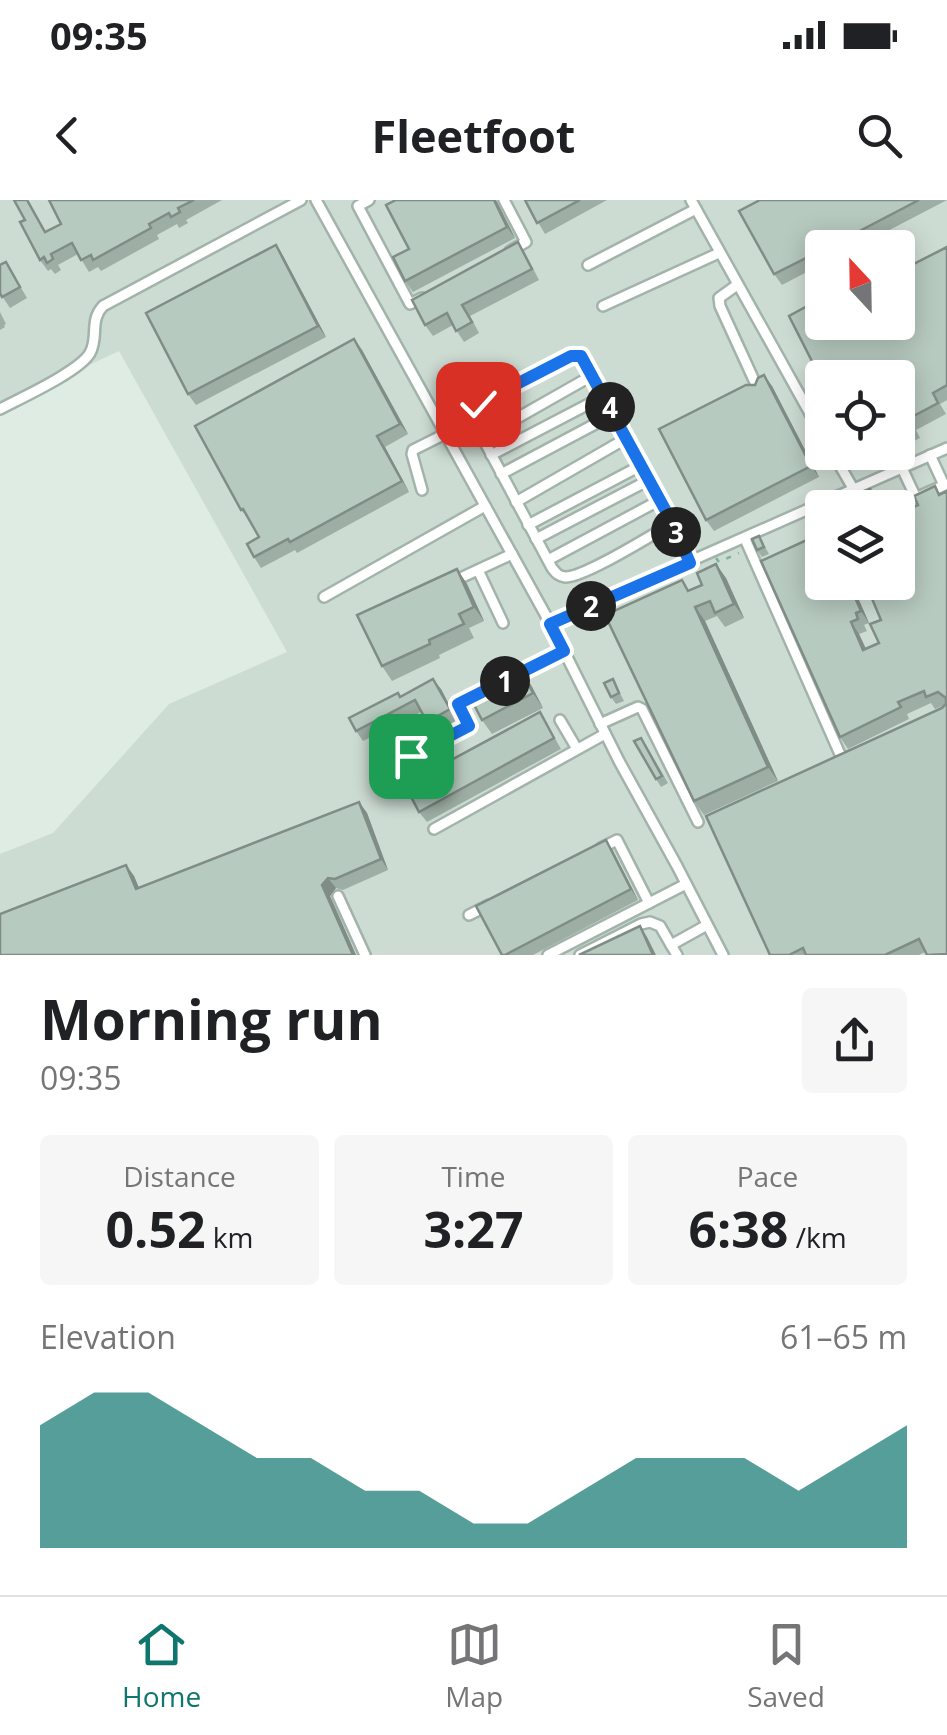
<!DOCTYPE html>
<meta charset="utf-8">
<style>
:root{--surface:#fff;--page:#f6f6f6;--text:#202124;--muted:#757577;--line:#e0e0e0;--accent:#0f766e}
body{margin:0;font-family:"Open Sans",sans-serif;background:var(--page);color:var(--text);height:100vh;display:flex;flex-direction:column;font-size:38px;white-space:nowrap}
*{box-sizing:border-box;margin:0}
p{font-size:32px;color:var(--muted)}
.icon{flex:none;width:55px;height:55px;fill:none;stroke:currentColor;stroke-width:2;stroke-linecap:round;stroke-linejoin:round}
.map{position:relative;height:755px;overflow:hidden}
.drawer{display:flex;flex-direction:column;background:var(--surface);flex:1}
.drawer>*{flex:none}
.needle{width:65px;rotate:338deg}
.fabs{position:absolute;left:805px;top:30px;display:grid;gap:20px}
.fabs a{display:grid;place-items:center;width:110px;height:110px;border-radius:10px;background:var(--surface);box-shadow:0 5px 25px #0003;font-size:50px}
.pin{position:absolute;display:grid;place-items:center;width:85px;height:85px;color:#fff;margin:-42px;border-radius:20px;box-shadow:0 5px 15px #0006}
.km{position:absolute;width:50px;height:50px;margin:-25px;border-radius:50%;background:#222;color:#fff;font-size:28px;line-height:50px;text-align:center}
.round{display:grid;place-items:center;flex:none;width:105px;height:105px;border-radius:10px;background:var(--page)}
.overview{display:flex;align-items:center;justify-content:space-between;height:170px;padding:0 40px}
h1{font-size:55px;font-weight:700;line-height:75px}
.figures{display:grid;grid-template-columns:repeat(3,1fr);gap:15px;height:170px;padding:10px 40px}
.figures div{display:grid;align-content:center;border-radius:10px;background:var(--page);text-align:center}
.figures b{font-size:50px;font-weight:700}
.figures small{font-size:28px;font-weight:400}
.figures p{font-size:28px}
.chart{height:280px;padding:20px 40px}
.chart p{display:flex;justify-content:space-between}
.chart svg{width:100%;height:180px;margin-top:10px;fill:var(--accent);opacity:.7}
.status{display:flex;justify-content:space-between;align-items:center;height:70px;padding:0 50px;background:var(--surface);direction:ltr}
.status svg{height:28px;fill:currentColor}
header{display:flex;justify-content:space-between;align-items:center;height:130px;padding:0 40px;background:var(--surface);font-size:45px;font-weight:700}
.menu{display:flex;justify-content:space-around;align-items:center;height:140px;border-top:2px solid var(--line);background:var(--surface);font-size:28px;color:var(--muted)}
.menu a{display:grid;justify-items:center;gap:5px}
.menu .on{color:var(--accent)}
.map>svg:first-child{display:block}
.built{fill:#cddcd3;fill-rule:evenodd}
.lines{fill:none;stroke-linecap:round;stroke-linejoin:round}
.minor-casing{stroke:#a2b4aa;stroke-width:14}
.path{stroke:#7db398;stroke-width:2.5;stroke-dasharray:5 8;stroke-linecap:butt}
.minor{stroke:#fff;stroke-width:9}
.wall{fill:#9daea4}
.shaded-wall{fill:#808d86}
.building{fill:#b7cabf;stroke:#808d86;stroke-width:2.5}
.route-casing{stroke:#fff;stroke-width:20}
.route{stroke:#1a73e8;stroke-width:12}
</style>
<div class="status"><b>09:35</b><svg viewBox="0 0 49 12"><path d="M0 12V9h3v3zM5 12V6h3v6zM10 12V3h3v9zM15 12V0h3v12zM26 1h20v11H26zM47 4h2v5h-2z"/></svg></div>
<header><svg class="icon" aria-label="back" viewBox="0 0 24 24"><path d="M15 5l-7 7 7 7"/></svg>Fleetfoot<svg class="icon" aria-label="search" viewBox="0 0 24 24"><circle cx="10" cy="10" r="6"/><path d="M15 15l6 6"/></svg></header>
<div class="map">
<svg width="947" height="755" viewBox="0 0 947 755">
<rect width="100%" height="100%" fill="#dfece4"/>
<path class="built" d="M0 0H947V755H0V654L53 633 169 504 287 452 119 151 0 207ZM822 48H898V122H822ZM822 178H898V252H822ZM822 308H898V382H822Z"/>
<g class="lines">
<defs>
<g id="minor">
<polyline points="316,0 550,423 619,561 677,666 723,755"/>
<polyline points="369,0 358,6 410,104 422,98"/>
<polyline points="504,0 526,42 510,51"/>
<polyline points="691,0 822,235"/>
<polyline points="588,65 696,9"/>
<polyline points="737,85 719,98 720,106 758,189"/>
<polyline points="603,106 719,53"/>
<path d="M0 209C21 198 80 171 90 153 99 137 89 121 103 106L301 0"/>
<polyline points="482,238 593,175"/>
<polyline points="832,252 854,290"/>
<polyline points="491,255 604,196"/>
<polyline points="930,255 944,285"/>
<polyline points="902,268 916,298"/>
<polyline points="501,274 614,214"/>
<polyline points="422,290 412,254 413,250 445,234"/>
<polyline points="516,302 627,238"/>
<polyline points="893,308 947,284"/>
<path d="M673 323C653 334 584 378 565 377 558 376 556 373 552 368L474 222 472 214 474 208 571 155 581 156 673 323 690 363"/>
<polyline points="528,325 642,265"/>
<polyline points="536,339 649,280"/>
<polyline points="745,339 839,552 842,557 850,557"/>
<polyline points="548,360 660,300"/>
<polyline points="478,370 503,423"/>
<polyline points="456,380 512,354"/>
<polyline points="324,397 485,306"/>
<polyline points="550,423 947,248"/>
<polyline points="513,477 564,451"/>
<polyline points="560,520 577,549"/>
<polyline points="600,524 638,507 642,509 698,622"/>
<polyline points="400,535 411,556 469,526 458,504 481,493"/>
<polyline points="434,629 605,534"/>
<polyline points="601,648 617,640 649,703"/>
<polyline points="338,696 365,755"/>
<polyline points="469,715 489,705"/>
<polyline points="548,755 686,684"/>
<polyline points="580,755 641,724 650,722 660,726 671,745"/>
<polyline points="677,755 671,745 707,725"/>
</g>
</defs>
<use href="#minor" class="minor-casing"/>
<polyline class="path" points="716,358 719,362 739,353"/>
<use href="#minor" class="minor"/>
</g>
<g class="wall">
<polygon points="49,0 222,0 186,20 188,23 179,28 177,24 157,35 159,39 101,71 98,67 89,72 78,54 58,65 61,70 55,74 51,69 48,71 40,60 46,32 61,24"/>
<polygon points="496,0 515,38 413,92 405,81 409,49"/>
<polygon points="525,0 607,0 545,34"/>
<polygon points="760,0 947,0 855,48 822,48 822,64 782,85 774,74"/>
<polygon points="947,47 947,200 940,204 946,214 916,230 920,238 898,249 898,178 822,122"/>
<polygon points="525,53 539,80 470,116 479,133 464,142 453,125 433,136 425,125"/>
<polygon points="283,56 326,137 196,205 188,194"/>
<polygon points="6,62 27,98 10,108 0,93"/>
<polygon points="0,112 6,124 4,125 5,127 0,130"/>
<polygon points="354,139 362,150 408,234 385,247 409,292 297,353 295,350 261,368 254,357 259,337 250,320 241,310"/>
<polygon points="772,186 819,277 714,331 706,320"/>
<polygon points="859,252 891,252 868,265"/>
<polygon points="947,291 947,755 927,755 925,752 919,755 770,755 945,505 935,509 931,503 907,514 909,519 848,549 840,537 851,382 869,423 864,425 867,431 859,434 866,449 879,443 881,420 941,294"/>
<polygon points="875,296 879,306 868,308 865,303"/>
<polygon points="759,336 769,354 762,357 757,350"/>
<polygon points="457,369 467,384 484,421 469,428 474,438 439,455 440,458 392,481 382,466"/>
<polygon points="726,378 744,418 725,427 717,416 705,421 778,581 704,615 694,601 690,390"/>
<polygon points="521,471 531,485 543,508 492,534 482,520"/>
<polygon points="613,479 624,501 616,504 611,497"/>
<polygon points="441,489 457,520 434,533 421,512 363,541 356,531 400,497"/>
<polygon points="540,512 561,549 427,622 419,612"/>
<polygon points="646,545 668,583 661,587 656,579"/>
<polygon points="359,602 367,613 388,670 343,690 336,688 330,696 356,755 0,755 126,665 134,676 139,688"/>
<polygon points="606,640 613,651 638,700 533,755 502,755"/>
</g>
<g class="shaded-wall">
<polygon points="494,0 496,0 515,38 507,27"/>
<polygon points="276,45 283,56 326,137 318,126"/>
<polygon points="354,139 362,150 408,234 400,224"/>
<polygon points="764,175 772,186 819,277 811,266"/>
<polygon points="377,236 385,247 409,292 402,281"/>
<polygon points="716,364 726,378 744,418 734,404"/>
<polygon points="457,369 467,384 484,421 474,407"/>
<polygon points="848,382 851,382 869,423 861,411"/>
<polygon points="695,407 705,421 778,581 768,567"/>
<polygon points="851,422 859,434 872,462 863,450"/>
<polygon points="521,471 531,485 543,508 533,493"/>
<polygon points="433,479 441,489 457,520 450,509"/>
<polygon points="359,602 367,613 388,670 381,659"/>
<polygon points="606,640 613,651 638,700 631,689"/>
<polygon points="126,665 134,676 144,700 136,689"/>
<polygon points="328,678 336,688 330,696 356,755 353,755 322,685"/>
<polygon points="640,726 647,737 656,755 653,755"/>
</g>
<g class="building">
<polygon points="14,0 27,0 45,32 61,24 49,0 194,0 178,8 180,12 171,17 169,13 149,24 151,28 93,60 91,55 81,60 72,43 51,54 53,59 47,63 44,57 40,60 20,22 25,20"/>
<polygon points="396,0 494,0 507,27 405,81 393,57 409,49 386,5"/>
<polygon points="525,0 580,0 537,23"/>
<polygon points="760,0 919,0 827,48 822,48 822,50 774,74 739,11"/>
<polygon points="518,42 532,69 462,105 472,122 456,131 447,113 425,125 412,100"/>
<polygon points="276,45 318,126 188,194 146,113"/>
<polygon points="947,47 947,185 933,193 938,203 908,219 912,227 898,235 898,178 822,178 822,181 789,116 822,98 822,122 898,122 898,72"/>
<polygon points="6,62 20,87 2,97 0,93 0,65"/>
<polygon points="354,139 400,224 377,236 402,281 290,342 288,339 254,357 247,344 259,337 243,309 241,310 195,226"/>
<polygon points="764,175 811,266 706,320 659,229 746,185 755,185 758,178"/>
<polygon points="935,286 939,295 947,291 947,754 927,755 919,739 885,755 806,755 803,748 789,755 770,755 706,616 942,508 946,504 946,498 938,492 926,497 924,491 898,502 901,507 840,537 761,361 822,333 822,382 848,382 861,411 856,413 858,419 851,422 863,450 879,443 870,424 881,420 865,382 898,382 898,314 918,305 914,296"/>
<polygon points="870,289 874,298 865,303 860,293"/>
<polygon points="759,336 764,347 757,350 752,339"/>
<polygon points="716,364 734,404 715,413 710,401 695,407 768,567 694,601 605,415 682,380 688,391 702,385 697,373"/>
<polygon points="457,369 474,407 459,414 464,424 429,440 430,444 382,466 357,415"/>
<polygon points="521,471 533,493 482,520 470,497"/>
<polygon points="433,479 450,509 427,522 415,500 356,531 349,518 398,493 400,497"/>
<polygon points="613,479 619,493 611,497 604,483"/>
<polygon points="540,512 554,538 419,612 405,585"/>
<polygon points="641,538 662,576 656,579 634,541"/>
<polygon points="359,602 381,659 335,679 328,678 322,685 353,755 0,755 0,714 126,665 136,689"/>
<polygon points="606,640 631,689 505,755 502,755 476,706"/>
<polygon points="640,726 653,755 579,755"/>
</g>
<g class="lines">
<defs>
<polyline id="route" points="411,556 469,526 458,504 564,451 550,424 690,363 673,324 581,156 571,156 478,204"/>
</defs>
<use href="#route" class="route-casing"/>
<use href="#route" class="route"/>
</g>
</svg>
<div class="fabs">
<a><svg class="needle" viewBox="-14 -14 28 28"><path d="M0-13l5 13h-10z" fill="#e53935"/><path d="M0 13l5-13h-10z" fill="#757577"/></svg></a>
<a><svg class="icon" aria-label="locate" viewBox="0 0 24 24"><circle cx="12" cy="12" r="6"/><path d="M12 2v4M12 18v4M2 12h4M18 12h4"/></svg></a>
<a><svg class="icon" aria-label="layers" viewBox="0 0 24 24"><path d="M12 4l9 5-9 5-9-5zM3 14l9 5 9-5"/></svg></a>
</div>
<div class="pin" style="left:411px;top:556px;background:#1e9e55"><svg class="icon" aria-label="arrive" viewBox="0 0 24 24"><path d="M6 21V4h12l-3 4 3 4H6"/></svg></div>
<div class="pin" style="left:478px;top:204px;background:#d93025"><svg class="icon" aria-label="check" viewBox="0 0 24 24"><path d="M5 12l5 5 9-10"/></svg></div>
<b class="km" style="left:505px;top:481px">1</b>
<b class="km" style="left:591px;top:406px">2</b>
<b class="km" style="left:676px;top:332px">3</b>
<b class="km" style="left:610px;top:207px">4</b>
</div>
<section class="drawer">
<div class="overview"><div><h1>Morning run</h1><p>09:35</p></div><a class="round"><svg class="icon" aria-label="share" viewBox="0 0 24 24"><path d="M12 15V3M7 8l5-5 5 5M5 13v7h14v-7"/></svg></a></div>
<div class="figures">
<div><p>Distance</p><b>0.52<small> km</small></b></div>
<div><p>Time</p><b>3:27</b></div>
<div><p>Pace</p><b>6:38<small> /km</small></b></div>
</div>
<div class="chart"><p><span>Elevation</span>61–65 m</p>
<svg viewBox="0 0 160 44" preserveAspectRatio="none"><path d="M0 44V14L10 6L20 6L30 14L40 22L50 22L60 30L70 30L80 38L90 38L100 30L110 22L120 22L130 22L140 30L150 22L160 14V44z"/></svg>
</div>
</section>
<nav class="menu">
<a class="on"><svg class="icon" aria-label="home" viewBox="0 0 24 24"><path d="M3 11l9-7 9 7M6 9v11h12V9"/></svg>Home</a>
<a><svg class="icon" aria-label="map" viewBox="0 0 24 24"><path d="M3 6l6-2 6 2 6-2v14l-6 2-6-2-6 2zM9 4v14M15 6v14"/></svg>Map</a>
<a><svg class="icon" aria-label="saved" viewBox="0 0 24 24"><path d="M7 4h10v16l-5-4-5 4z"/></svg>Saved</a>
</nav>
